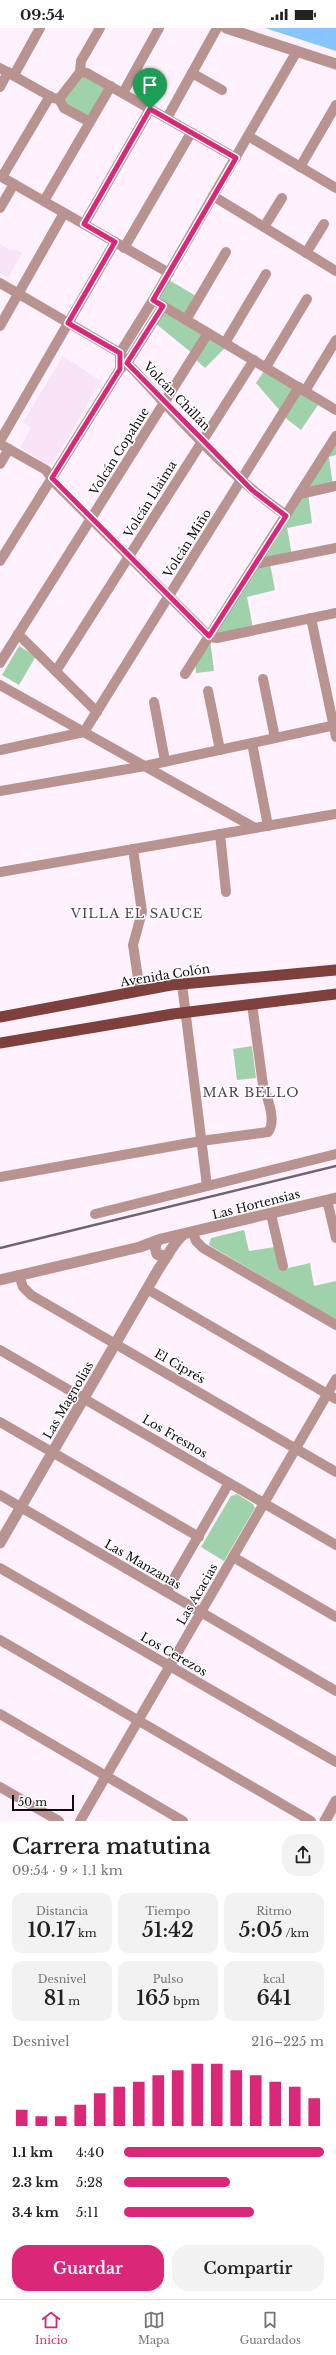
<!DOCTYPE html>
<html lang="es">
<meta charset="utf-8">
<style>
:root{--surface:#fff;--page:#f2f2f2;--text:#222;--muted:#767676;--line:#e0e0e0;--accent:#db2777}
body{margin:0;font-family:"Libre Baskerville",serif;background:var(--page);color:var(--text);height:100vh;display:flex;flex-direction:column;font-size:15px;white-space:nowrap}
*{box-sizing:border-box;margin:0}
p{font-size:13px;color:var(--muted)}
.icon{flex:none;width:22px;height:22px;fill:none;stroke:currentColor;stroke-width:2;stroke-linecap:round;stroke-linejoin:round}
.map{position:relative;height:1793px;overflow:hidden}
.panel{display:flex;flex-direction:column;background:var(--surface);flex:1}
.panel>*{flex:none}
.scale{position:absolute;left:12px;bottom:10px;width:62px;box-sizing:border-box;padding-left:4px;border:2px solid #0f0a0f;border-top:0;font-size:11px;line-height:14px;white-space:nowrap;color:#0f0a0f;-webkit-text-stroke:3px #fff;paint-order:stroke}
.pin{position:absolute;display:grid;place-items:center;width:34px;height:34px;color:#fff;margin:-41px -17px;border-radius:50% 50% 50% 0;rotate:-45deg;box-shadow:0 0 4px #0007}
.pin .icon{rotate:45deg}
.round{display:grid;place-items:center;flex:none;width:42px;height:42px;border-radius:16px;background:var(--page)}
.overview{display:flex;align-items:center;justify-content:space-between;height:68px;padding:0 12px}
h1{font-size:22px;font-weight:600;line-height:30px}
.metrics{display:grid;grid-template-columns:repeat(3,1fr);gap:6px;height:68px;padding:4px 12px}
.metrics div{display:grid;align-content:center;border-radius:10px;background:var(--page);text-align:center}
.metrics b{font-size:20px;font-weight:600}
.metrics small{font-size:11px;font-weight:400}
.metrics p{font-size:11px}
.chart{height:112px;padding:8px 12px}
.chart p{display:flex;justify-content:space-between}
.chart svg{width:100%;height:72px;margin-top:4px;stroke:var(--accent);stroke-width:6}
.cta{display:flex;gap:8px;margin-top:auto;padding:8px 12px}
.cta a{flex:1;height:46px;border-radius:16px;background:var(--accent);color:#fff;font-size:16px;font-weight:600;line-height:46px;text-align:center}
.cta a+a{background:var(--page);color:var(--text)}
ul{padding:0 12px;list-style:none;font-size:13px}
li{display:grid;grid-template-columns:64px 48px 1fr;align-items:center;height:30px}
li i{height:10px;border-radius:5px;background:var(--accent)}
.status{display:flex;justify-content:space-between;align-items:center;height:28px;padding:0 20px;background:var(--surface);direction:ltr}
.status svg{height:11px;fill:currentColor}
.menu{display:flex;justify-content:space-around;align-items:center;height:56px;border-top:1px solid var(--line);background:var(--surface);font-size:11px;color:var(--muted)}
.menu a{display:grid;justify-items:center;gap:2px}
.menu .on{color:var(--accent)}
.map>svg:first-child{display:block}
.built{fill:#f9e4f7}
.green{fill:#9fd2aa}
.water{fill:#86c5fd}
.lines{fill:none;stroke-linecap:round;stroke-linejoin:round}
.minor{stroke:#b89390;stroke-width:10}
.tertiary{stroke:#b89390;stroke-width:11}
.primary{stroke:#7e403d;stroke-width:11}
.rail{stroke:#6d656d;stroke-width:2.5}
.route-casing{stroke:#fff;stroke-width:8}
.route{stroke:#db2777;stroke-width:5}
.labels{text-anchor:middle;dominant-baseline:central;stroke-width:3;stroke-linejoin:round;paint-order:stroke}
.street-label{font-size:12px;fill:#0f0a0f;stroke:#fff}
.neighbourhood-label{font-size:13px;letter-spacing:1px;fill:#514550;stroke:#fff}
</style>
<div class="status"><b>09:54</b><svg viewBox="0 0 49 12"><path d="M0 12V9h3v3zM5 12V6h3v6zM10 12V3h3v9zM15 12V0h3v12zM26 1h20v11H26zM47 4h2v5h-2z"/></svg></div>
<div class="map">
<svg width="336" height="1793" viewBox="0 0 336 1793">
<rect width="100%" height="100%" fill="#fff2fe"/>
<g class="built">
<polygon points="0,216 12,223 13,221 22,225 8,250 0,245"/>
<polygon points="63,328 101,353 54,433 48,437 20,419 31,400 23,394"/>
</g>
<g class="green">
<polygon points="78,45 110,58 89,93 66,79 62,70"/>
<polygon points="169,252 196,268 185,287 157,271"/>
<polygon points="163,280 206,306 193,326 155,295"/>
<polygon points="208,307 226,319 205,340 194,330"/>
<polygon points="264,343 318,377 301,402 288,392 256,355"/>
<polygon points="336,410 336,427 329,429 333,458 302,465"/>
<polygon points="308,465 312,495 287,500 292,527 257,534 300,466"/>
<polygon points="270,535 275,562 247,569 253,600 213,608 256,538"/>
<polygon points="210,611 214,643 196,645 195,633"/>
<polygon points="19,618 36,628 19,657 2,647"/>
<polygon points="252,1018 256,1050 237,1052 233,1021"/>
<polygon points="244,1202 249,1223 275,1219 280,1242 310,1235 314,1258 336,1253 336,1292 209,1217 211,1210"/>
<polygon points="237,1466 253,1476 255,1480 224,1533 201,1519 231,1468"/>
</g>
<polygon class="water" points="265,0 336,0 336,23"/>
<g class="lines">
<g class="minor">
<polyline points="0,40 53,70 59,71"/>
<polyline points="80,44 87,45 236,130"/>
<polyline points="80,44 81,33 100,0"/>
<polyline points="192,45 222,62"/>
<polyline points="14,47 40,0"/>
<polyline points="0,59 8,44"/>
<polyline points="123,65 159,0"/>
<polyline points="59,71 64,80 90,94"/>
<polyline points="59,71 80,44"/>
<polyline points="167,90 217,0"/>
<polyline points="248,108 336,160"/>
<polyline points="300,139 336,77"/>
<polyline points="0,148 169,245"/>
<polyline points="2,149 50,68"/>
<polyline points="213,168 336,243"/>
<polyline points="44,173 111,58"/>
<polyline points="0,180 14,156"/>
<polyline points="84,196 150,81"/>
<polyline points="264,199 282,170"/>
<polyline points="124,220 191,105"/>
<polyline points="306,225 324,196"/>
<path d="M0 255 120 325 127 335C175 385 229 449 286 487"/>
<polyline points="158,275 336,382"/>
<polyline points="186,292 226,224"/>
<polyline points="0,298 64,185"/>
<polyline points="225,315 266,246"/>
<polyline points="266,339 307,271"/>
<polyline points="120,341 120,325 153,272 297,23"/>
<polyline points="305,363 336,312"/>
<polyline points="0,413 115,214"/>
<polyline points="0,416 46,442 56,456 210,609 217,610 336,585"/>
<polyline points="0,436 9,421"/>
<polyline points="300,466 336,458"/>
<polyline points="0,533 120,341 127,335 163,278"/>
<polyline points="255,536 336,520"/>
<polyline points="311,590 336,709"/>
<polyline points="18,606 97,684"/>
<polyline points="0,635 208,305"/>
<polyline points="56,643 254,332"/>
<polyline points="185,646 336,408"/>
<polyline points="263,651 275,710"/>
<polyline points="0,657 255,800"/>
<polyline points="208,663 220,722"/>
<polyline points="154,674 165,733"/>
<polyline points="252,715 268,798"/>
<polyline points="0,722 84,704 299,359"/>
<polyline points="0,763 145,738 336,697"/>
<polyline points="220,806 226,864"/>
<polyline points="133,821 142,884 133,917 140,963"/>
<polyline points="0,844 336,786"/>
<polyline points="182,956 207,1158"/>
<path d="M0 1149 201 1113 268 1104C277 1093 267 1069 263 1057L252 976"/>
<polyline points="327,1172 336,1210"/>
<polyline points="95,1186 336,1126"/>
<polyline points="271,1186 283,1238"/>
<polyline points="193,1205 196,1213 203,1220 336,1297"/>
<polyline points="19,1247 23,1259 31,1267 336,1444"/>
<polyline points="147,1261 336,1371"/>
<polyline points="0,1322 336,1517"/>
<polyline points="0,1394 199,1509"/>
<polyline points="0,1467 336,1663"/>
<polyline points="233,1529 336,1589"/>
<polyline points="0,1540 336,1734"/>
<polyline points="166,1564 229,1455"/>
<polyline points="0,1612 311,1793"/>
<polyline points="0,1686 183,1793"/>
<polyline points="0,1759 59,1793"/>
<polyline points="80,1793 336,1351"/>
</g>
<g class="tertiary">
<polyline points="226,0 336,36"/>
<polyline points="157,1213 155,1219 157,1226 161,1228 168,1227"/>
<polyline points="0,1252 140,1219 161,1211 336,1170"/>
<path d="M0 1515 158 1242C165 1232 174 1214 183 1207"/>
<polyline points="325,1793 336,1773"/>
</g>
<g class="primary">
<polyline points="0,989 171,957 336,942"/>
<polyline points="0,1015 173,986 336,966"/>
</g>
<polyline class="rail" points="0,1220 336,1138"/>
</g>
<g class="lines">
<defs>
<polygon id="route" points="150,81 236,130 153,272 163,278 127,335 252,462 286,488 209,608 52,450 120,341 120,325 68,295 115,214 84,196"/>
</defs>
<use href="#route" class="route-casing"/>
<use href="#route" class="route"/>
</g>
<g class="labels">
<g class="street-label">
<text transform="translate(177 368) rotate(46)">Volcán Chillán</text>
<text transform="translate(119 423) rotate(-58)">Volcán Copahue</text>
<text transform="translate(150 471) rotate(-58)">Volcán Llaima</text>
<text transform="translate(187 515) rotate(-58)">Volcán Miño</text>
<text transform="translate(165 947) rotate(-9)">Avenida Colón</text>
<text transform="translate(256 1176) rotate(-14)">Las Hortensias</text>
<text transform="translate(180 1338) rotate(30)">El Ciprés</text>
<text transform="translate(68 1372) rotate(-60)">Las Magnolias</text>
<text transform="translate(175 1408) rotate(30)">Los Fresnos</text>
<text transform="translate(143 1536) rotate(30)">Las Manzanas</text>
<text transform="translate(197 1566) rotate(-60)">Las Acacias</text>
<text transform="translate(174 1626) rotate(30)">Los Cerezos</text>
</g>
<g class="neighbourhood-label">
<text x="137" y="885">VILLA EL SAUCE</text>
<text x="251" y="1064">MAR BELLO</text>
</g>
</g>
</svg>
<div class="scale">50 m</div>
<div class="pin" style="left:150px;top:81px;background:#1e9e55"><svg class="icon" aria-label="arrive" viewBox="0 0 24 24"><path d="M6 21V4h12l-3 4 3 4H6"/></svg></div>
</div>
<section class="panel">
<div class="overview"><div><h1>Carrera matutina</h1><p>09:54 · 9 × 1.1 km</p></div><a class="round"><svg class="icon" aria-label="share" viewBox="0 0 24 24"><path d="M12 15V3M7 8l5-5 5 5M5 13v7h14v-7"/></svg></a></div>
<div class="metrics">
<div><p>Distancia</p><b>10.17<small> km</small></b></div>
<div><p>Tiempo</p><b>51:42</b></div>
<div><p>Ritmo</p><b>5:05<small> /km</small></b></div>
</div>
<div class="metrics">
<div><p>Desnivel</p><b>81<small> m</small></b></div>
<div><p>Pulso</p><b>165<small> bpm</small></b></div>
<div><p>kcal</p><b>641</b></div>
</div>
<div class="chart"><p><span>Desnivel</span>216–225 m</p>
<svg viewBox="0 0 160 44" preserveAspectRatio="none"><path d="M5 44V34M15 44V38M25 44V38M35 44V31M45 44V24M55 44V20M65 44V17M75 44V13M85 44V10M95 44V6M105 44V6M115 44V10M125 44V13M135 44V17M145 44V20M155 44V27"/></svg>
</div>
<ul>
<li><b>1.1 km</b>4:40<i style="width:100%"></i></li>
<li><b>2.3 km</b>5:28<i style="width:53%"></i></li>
<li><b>3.4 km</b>5:11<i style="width:65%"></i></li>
</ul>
<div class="cta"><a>Guardar</a><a>Compartir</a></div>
</section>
<nav class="menu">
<a class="on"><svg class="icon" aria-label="home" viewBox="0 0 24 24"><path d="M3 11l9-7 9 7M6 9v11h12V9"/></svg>Inicio</a>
<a><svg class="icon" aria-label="map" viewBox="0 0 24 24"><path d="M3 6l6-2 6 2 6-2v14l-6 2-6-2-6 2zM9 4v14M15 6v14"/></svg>Mapa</a>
<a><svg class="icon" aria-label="saved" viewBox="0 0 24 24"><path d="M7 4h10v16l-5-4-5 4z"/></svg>Guardados</a>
</nav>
